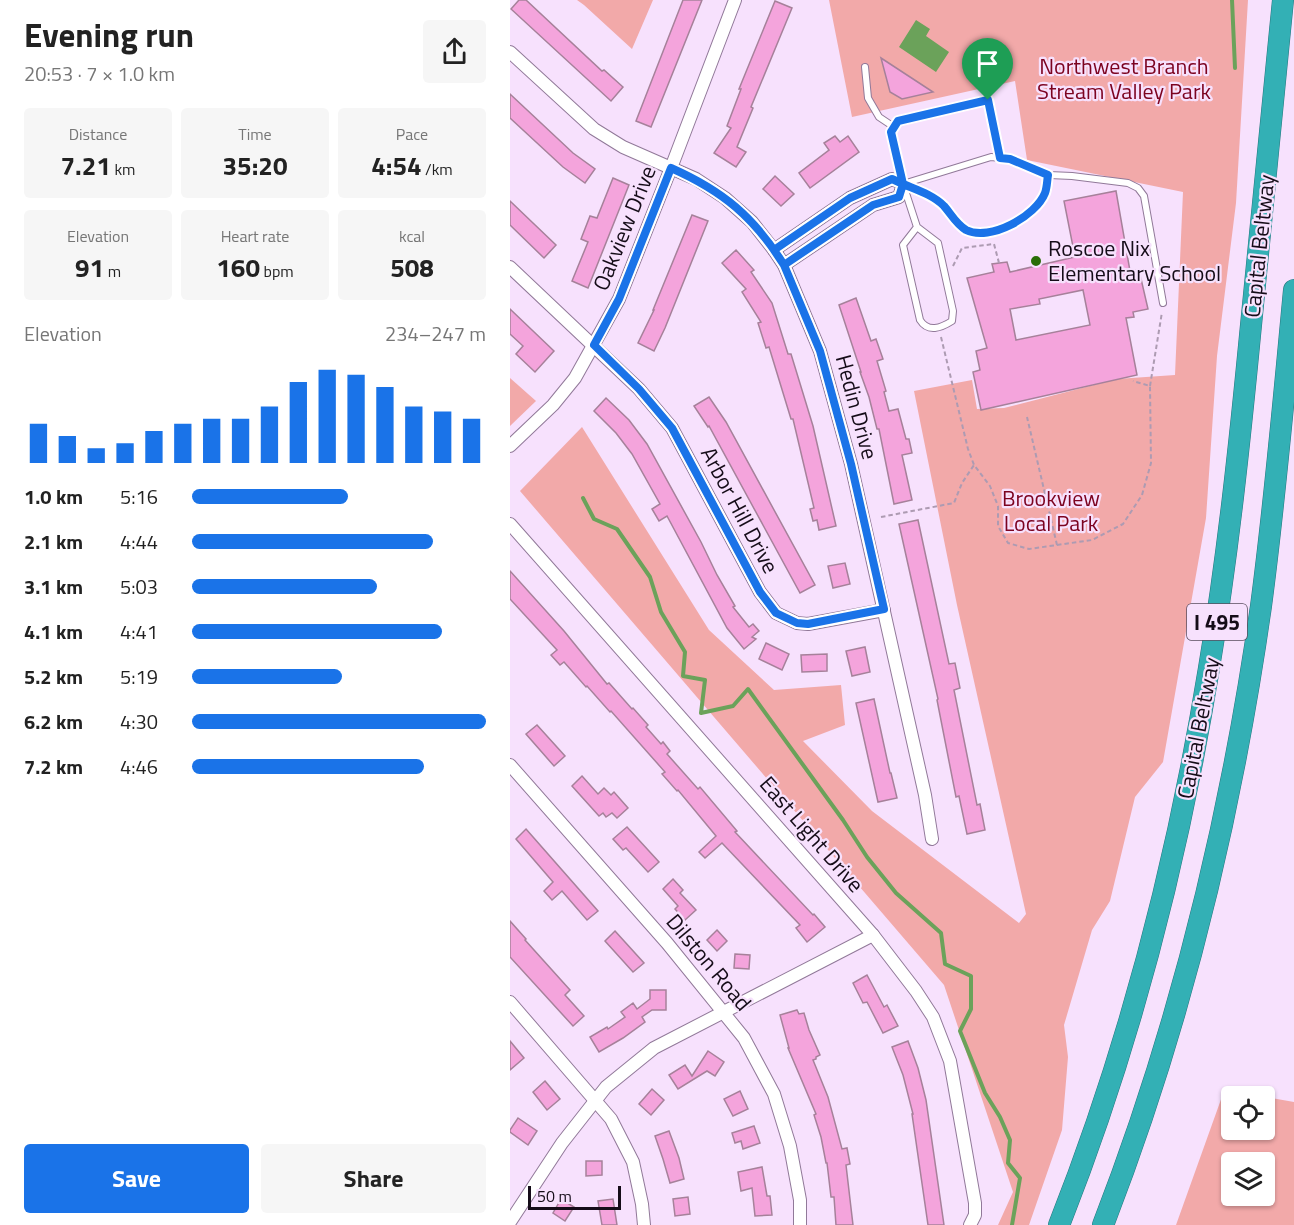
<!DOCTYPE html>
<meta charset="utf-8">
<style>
:root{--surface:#fff;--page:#f6f6f6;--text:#222;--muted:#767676;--accent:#1a73e8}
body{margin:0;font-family:"Titillium Web",sans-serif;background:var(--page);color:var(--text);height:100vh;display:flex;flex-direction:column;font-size:22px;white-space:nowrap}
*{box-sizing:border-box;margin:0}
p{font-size:20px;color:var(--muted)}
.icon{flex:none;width:33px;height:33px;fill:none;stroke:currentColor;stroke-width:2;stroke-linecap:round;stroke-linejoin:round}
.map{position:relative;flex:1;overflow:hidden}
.drawer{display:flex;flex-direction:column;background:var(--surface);width:510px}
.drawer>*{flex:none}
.controls{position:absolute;left:711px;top:1086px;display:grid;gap:12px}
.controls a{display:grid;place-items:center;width:54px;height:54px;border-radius:6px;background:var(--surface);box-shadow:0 2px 4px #0004;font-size:30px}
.scale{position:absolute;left:18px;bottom:15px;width:93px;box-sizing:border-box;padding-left:6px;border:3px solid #150c18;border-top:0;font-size:16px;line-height:21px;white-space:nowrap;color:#150c18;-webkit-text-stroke:4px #f7e1fd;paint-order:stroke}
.pin{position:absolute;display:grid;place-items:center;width:51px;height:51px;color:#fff;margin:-62px -26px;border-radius:50% 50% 50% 0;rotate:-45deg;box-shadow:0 0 6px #0007}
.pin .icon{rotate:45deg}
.round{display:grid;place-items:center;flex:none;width:63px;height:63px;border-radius:6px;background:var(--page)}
.overview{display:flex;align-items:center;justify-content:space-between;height:102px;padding:0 24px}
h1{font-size:33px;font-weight:700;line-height:45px}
.metrics{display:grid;grid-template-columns:repeat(3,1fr);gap:9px;height:102px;padding:6px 24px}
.metrics div{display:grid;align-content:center;border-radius:6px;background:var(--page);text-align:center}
.metrics b{font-size:26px;font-weight:700}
.metrics small{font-size:16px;font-weight:400}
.metrics p{font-size:16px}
.chart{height:168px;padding:12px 24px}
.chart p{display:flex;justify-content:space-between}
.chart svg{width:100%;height:108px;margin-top:6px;stroke:var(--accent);stroke-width:6}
.action{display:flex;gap:12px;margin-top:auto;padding:12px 24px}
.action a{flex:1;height:69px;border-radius:6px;background:var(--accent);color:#fff;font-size:24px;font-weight:700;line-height:69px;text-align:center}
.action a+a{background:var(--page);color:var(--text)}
ul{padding:0 24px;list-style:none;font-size:20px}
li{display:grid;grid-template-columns:96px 72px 1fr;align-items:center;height:45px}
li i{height:15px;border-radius:8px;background:var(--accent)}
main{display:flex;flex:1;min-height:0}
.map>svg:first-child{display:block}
.green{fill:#f2a9a9;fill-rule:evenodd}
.water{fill:#6ba25a}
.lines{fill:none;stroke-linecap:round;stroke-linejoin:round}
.stream{stroke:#6ba25a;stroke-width:4}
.building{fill:#f4a4dc;stroke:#a6819a;stroke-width:1.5;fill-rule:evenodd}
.service-casing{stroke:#917999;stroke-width:8}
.minor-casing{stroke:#917999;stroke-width:14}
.motorway-casing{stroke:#28777e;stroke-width:22}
.path{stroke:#ad9bb2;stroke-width:2;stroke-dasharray:4.5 3;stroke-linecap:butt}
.service{stroke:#fff;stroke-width:6}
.minor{stroke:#fff;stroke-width:12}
.motorway{stroke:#33b0b5;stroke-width:21}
.route-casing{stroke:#fff;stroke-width:12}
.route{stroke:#1a73e8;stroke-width:8}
.poi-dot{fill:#296d07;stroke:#f7e1fd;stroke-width:2}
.labels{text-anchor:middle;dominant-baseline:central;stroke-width:4.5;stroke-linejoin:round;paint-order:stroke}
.shield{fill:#f7e1fd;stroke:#594c5d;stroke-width:1.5}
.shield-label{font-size:21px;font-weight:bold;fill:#150c18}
.park-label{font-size:22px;fill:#7c0320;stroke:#f7e1fd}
.street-label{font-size:22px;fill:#150c18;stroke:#f7e1fd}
.poi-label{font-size:22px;fill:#150c18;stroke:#f7e1fd;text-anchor:start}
</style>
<main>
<section class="drawer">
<div class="overview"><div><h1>Evening run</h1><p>20:53 · 7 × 1.0 km</p></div><a class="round"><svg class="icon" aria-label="share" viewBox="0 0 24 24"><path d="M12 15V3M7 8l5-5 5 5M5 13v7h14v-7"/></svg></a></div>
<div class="metrics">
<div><p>Distance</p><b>7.21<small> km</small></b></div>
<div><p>Time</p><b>35:20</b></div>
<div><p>Pace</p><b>4:54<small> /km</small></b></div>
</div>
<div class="metrics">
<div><p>Elevation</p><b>91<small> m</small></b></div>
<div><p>Heart rate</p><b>160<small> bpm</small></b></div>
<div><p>kcal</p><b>508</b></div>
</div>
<div class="chart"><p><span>Elevation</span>234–247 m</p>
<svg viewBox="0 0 160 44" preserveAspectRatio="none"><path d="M5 44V28M15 44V33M25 44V38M35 44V36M45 44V31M55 44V28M65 44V26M75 44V26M85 44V21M95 44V11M105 44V6M115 44V8M125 44V13M135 44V21M145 44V23M155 44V26"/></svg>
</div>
<ul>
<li><b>1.0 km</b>5:16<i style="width:53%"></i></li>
<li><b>2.1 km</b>4:44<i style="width:82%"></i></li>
<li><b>3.1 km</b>5:03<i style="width:63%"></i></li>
<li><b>4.1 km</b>4:41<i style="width:85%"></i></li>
<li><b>5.2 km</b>5:19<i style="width:51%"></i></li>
<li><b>6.2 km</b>4:30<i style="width:100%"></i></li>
<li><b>7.2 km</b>4:46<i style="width:79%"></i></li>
</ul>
<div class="action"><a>Save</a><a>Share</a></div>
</section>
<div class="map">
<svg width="784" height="1225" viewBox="0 0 784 1225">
<rect width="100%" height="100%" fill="#f7e1fd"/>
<g class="green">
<polygon points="67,0 143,0 122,49 74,5"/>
<polygon points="319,0 738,0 726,203 707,356 696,518 653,762 625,797 600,901 582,930 554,1025 558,1057 552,1130 519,1225 488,1225 503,1192 434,985 10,491 72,427 199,630 264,690 331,685 335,725 293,741 362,811 509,923 516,914 447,605 404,391 462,380 467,409 494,408 607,379 665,375 673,192 517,160 505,81 342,117"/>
<polygon points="0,378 26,401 0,426"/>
<path d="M714 1091 750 1096H722V1130H754L755 1097 784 1102V1225H666ZM722 1162H754V1196H722Z"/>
</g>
<polygon class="water" points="406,20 420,29 416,36 439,52 426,72 389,47"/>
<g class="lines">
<g class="stream">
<polyline points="722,0 725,68"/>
<polyline points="73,498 84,519 107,529 140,577 151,612 175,652 173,676 195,680 191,713 223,706 238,689 333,820 357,857 386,893 431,933 435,964 461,976 461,1009 450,1031 475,1093 490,1117 500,1140 498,1163 510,1178 502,1225"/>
</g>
</g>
<g class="building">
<polygon points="9,0 16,0 92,71 94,70 113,87 101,101 1,9"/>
<polygon points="173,0 192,0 141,127 126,121"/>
<polygon points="265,1 282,8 241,107 243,108 227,147 236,152 226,167 204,153 221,128 217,126 231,89 229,89"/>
<polygon points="371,58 423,92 392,99 380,92"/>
<polygon points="0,94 63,153 85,169 75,183 53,167 0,118"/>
<polygon points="325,136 330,142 338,136 349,152 300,188 289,173 319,150 314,143"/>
<polygon points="265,176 284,194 271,206 253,189"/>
<polygon points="103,178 119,185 78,288 62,281 78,242 71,239 80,216 87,218"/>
<path d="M606 191 620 271 629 270 638 309 623 312 624 317 616 318 627 375 471 410 463 372 470 370 466 351 477 348 457 278 484 272 482 264 497 262 500 272 565 257 554 201ZM573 290 580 325 506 340 500 309 530 304 529 299Z"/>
<polygon points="0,201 46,245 34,258 0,225"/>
<polygon points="182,215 198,221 155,328 144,351 128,343 144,310 143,310"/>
<polygon points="226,250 244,270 241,272 262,303 278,354 281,354 303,426 326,526 309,530 307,520 303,521 300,509 304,508 283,419 281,419 259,347 256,348 248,323 251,322 232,292 236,289 212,263"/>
<polygon points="346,298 361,341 366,339 373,359 367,361 376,391 374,392 379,411 388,409 396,439 399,439 402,453 392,455 402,500 384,504 369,429 367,429 359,397 350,372 351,372 329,305"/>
<polygon points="0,309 44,351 25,372 6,354 13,346 0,334"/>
<polygon points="199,397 216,422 305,585 290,593 199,426 198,427 184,406"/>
<polygon points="96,398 119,420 137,444 191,542 207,575 225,606 223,607 239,627 243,624 249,631 242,637 246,639 234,649 217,628 157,516 149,521 142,509 150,504 122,454 106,433 84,411"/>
<polygon points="408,520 439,664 445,663 450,688 444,690 467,805 470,804 475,830 457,834 449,796 446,797 427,700 428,699 389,524"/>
<polygon points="335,563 340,584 323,588 318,566"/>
<polygon points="0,571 54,631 97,684 99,683 122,709 123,708 138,725 136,727 151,744 153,742 160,751 157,754 188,789 190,787 227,831 225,832 303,915 304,914 315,927 297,942 286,928 290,925 212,843 195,858 189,852 206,836 168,790 167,791 152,774 155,772 101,711 100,712 77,686 76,687 54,662 50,665 41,655 47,650 0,599"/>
<polygon points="256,643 279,654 272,670 249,659"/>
<polygon points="355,647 360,672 342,676 336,651"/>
<polygon points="317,654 317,671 292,672 291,655"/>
<polygon points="364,699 380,773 381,773 387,798 368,802 346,703"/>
<polygon points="27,725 55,756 44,766 16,734"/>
<polygon points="72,776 88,794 94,788 101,795 104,792 118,808 107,818 102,813 96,817 93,813 89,816 62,786"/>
<polygon points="117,827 149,862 138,872 116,848 113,850 103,839"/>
<polygon points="16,829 88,911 77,920 52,891 42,900 34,891 43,882 6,839"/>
<polygon points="163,879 173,890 170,893 186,910 175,920 165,909 168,906 153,889"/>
<polygon points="0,921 16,939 15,940 60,990 55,995 74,1016 63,1026 0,957"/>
<polygon points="207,930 217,941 207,951 197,940"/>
<polygon points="105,931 134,963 123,972 95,941"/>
<polygon points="225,954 240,955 239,969 224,968"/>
<polygon points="357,975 374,1007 377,1005 388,1026 373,1033 357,1002 353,1003 343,983"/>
<polygon points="140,990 156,990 156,1010 142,1010 132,1017 135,1022 113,1038 89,1052 80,1037 97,1027 98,1029 115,1017 111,1012 123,1003 127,1009 140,999"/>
<polygon points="287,1010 289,1014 294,1013 299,1030 310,1055 306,1057 306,1059 303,1060 318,1097 332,1149 337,1148 340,1164 336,1165 343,1225 326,1225 324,1197 321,1197 317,1163 316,1163 311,1137 304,1115 306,1114 278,1048 279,1048 270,1015"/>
<polygon points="0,1041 14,1058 0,1070"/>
<polygon points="398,1041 408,1068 416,1100 434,1225 418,1225 402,1114 403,1114 393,1075 382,1047"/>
<polygon points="198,1051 214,1062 205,1076 197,1071 168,1089 159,1075 175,1065 182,1076"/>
<polygon points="35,1081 50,1099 37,1110 23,1092"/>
<polygon points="142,1089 154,1100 141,1115 129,1104"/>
<polygon points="230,1091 238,1109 223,1116 214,1099"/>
<polygon points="8,1118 27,1131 18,1145 0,1132 0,1130"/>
<polygon points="244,1126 250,1143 233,1149 231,1141 225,1143 222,1133"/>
<polygon points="159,1131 169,1158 174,1179 160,1183 153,1159 145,1136"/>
<polygon points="76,1161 92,1161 92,1175 76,1176"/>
<polygon points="252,1167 257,1196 260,1196 262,1215 245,1216 242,1188 231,1191 228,1172"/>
<polygon points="178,1197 180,1214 165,1216 163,1199"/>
<polygon points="51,1199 64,1207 55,1221 43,1213"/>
<polygon points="103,1199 107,1225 92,1225 88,1201"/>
</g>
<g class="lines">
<defs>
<g id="service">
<polyline points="355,67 358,98 369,117 384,127"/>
<polyline points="393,184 481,157 500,159 539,175 562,176 618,183 628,188 634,196 653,303"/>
<path d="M394 184C406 190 420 195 430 204 440 211 445 224 457 230 480 241 526 216 535 193 537 188 537 181 539 175"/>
<path d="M407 227 393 245 410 320C418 333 431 328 442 321L443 311 428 243 407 227 393 184 381 132 388 121 478 100 490 158"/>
</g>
<g id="minor">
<polyline points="0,52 84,129 113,147 186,179 215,198 242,222 264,250 274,265 310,351 341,464 415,795 422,839"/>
<polyline points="264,250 340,198 382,179 393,184 389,197 363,205 274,265"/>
<polyline points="0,267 129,389 162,428 250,592 266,613 287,623 298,624 374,610"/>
<polyline points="0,446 43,405 65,378 109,299 161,168 225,0"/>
<polyline points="0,524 363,935 406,991 423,1017 440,1061 465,1203 465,1215 460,1225"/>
<polyline points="0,765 157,943 234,1038 264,1094 280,1146 290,1200 290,1225"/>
<polyline points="0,1002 101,1119 123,1162 132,1204 134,1225"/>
<polyline points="0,1222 52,1143 96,1087 144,1048 363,935"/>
</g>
<g id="motorway">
<path d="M549 1225C620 1046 668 858 699 668 718 554 730 440 741 325 752 217 762 108 773 0"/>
<path d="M593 1225C670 1027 721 817 751 606 765 501 774 396 784 290"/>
</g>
</defs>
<use href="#service" class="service-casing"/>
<use href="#minor" class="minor-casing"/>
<use href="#motorway" class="motorway-casing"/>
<g class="path">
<polyline points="443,266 452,248 484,244 489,263"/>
<polyline points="431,337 458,449 464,465 480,486 488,506 488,526 498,543 519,549 547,545 517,417"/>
<polyline points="640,386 652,312"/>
<polyline points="371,517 444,503 452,483 464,465"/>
<polyline points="547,545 582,540 613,524 632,495 641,463 640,386 623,381"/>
</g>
<use href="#service" class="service"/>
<use href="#minor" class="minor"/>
<use href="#motorway" class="motorway"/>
</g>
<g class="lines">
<defs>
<path id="route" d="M478 100 388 121 381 132 393 184 382 179 340 198 264 250 274 265 310 351 341 464 374 609 298 624 287 623 266 613 250 592 162 428 129 389 84 345 109 299 161 168C213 191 244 217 274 265L363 205 389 197 393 184C407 190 423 195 434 206 441 214 446 224 456 230 480 242 526 216 535 193 537 188 537 181 538 175L500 159 490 158 478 100"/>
</defs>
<use href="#route" class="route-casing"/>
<use href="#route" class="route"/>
</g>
<circle class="poi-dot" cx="526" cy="261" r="6"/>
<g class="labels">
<rect class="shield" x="677" y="604" width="60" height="36" rx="4.5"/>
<g class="shield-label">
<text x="707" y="622">I 495</text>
</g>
<g class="park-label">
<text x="614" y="66">Northwest Branch<tspan x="614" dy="25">Stream Valley Park</tspan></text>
<text x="541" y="498">Brookview<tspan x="541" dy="25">Local Park</tspan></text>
</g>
<g class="street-label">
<text transform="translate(114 228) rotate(-68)">Oakview Drive</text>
<text transform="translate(749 246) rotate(-84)">Capital Beltway</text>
<text transform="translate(347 407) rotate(75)">Hedin Drive</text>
<text transform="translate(230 510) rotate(62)">Arbor Hill Drive</text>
<text transform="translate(688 728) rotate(-79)">Capital Beltway</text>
<text transform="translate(302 834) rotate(49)">East Light Drive</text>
<text transform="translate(199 962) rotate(50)">Dilston Road</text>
</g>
<g class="poi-label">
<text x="538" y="248">Roscoe Nix<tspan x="538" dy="25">Elementary School</tspan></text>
</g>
</g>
</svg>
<div class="controls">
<a><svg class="icon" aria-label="locate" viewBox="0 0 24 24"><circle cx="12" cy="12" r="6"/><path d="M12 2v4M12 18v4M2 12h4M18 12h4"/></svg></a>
<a><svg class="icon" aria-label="layers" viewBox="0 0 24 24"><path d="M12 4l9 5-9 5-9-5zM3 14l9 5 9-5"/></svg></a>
</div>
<div class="scale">50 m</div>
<div class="pin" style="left:478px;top:100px;background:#1e9e55"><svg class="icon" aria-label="arrive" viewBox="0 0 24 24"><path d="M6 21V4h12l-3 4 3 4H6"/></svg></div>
</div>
</main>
